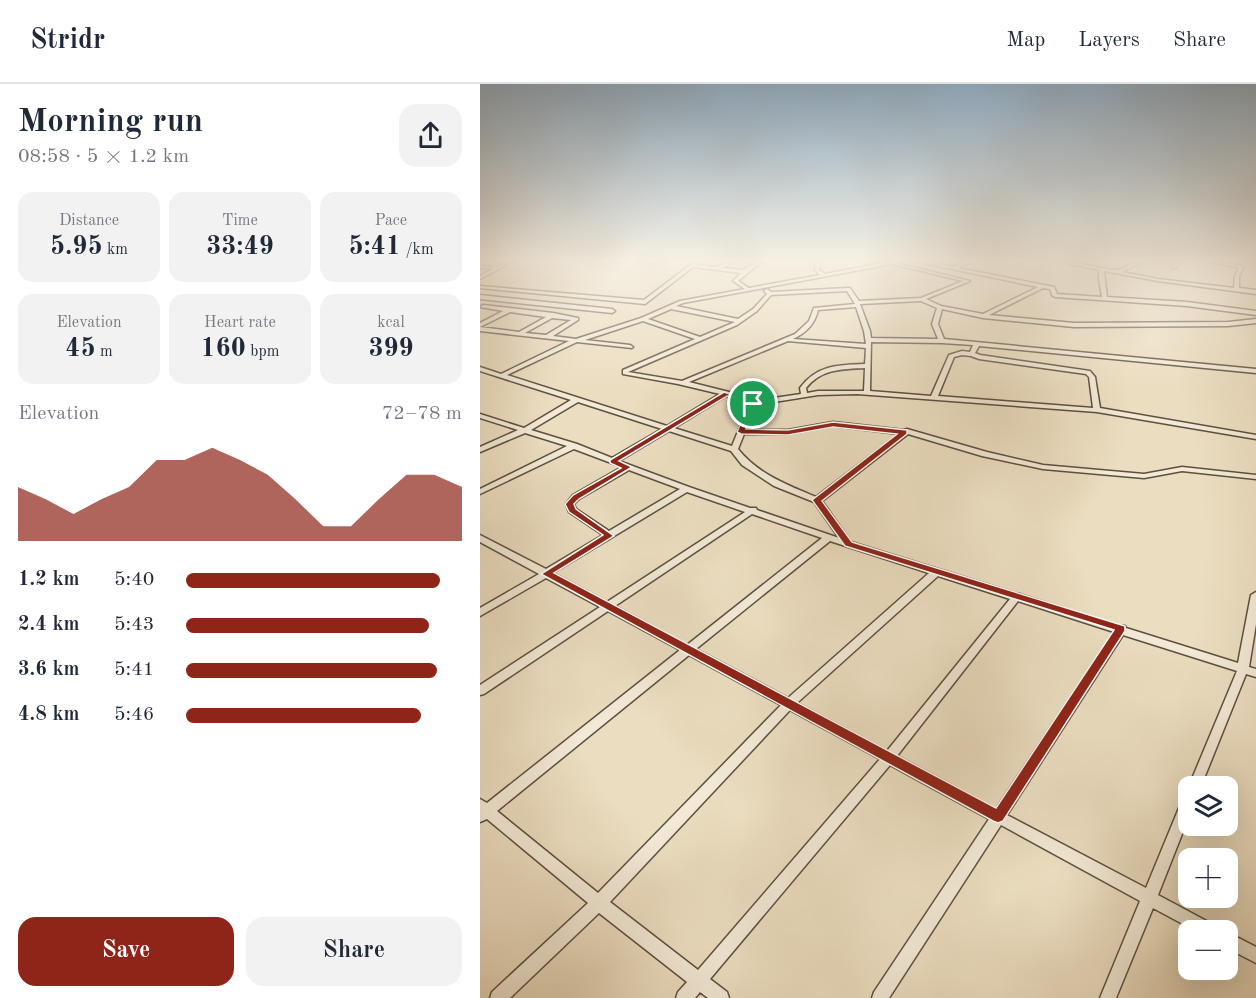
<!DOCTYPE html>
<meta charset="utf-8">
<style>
:root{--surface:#fff;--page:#f2f2f3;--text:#1f2937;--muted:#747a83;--line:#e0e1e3;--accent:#8f2418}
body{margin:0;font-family:"Old Standard TT",serif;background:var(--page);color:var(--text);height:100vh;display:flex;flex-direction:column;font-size:22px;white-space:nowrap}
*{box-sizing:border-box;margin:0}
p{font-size:20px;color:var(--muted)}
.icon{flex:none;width:33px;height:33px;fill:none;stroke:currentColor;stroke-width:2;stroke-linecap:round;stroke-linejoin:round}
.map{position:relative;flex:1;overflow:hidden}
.panel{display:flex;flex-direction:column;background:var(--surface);width:480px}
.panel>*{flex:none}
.controls{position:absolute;left:698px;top:692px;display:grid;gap:12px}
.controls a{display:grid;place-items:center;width:60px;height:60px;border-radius:12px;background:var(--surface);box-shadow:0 6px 24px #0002;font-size:30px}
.pin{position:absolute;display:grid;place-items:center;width:51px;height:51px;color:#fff;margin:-26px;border:3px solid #fff;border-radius:50%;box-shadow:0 2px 6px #0007}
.round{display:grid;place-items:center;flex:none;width:63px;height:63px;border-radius:18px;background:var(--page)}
.overview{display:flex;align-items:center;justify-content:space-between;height:102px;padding:0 18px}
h1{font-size:33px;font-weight:700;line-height:45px}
.stats{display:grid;grid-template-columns:repeat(3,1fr);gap:9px;height:102px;padding:6px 18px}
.stats div{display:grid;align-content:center;border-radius:15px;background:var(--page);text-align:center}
.stats b{font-size:26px;font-weight:700}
.stats small{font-size:16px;font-weight:400}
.stats p{font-size:16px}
.chart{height:168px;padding:12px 18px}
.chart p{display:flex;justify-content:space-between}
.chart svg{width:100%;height:108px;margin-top:6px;fill:var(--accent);opacity:.7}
.action{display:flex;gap:12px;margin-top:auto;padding:12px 18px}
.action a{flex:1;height:69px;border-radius:18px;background:var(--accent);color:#fff;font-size:24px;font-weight:700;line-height:69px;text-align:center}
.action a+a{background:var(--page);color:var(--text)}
ul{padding:0 18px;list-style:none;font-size:20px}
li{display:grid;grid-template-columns:96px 72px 1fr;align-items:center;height:45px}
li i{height:15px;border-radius:8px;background:var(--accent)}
header{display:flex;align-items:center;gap:36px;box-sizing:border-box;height:84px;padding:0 30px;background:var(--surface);border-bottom:2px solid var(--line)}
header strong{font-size:28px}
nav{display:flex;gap:33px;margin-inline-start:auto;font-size:21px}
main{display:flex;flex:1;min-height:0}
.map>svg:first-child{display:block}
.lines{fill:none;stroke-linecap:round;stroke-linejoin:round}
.minor-casing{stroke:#5d503f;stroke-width:3}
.minor{fill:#f2e9d6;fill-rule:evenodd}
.route{fill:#8f2418;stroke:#fff;stroke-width:1.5;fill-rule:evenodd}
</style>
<header>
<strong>Stridr</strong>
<nav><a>Map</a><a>Layers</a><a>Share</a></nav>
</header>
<main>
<section class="panel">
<div class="overview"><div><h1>Morning run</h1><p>08:58 · 5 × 1.2 km</p></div><a class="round"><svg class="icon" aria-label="share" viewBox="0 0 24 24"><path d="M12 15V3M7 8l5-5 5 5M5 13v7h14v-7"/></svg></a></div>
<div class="stats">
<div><p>Distance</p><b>5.95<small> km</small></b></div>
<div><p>Time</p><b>33:49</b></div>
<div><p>Pace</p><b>5:41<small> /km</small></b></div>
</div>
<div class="stats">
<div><p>Elevation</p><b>45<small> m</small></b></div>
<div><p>Heart rate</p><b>160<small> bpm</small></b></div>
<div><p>kcal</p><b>399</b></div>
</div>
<div class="chart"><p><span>Elevation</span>72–78 m</p>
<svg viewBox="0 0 160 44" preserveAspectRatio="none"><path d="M0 44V22L10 27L20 33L30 27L40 22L50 11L60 11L70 6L80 11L90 17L100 27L110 38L120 38L130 27L140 17L150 17L160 22V44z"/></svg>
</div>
<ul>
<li><b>1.2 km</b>5:40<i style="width:92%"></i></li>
<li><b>2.4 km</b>5:43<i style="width:88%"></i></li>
<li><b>3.6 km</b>5:41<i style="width:91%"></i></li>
<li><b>4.8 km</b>5:46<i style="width:85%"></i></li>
</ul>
<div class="action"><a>Save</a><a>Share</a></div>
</section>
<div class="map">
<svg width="776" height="914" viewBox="0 0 776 914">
<rect width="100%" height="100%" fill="#ebddc0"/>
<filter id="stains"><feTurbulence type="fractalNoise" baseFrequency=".00333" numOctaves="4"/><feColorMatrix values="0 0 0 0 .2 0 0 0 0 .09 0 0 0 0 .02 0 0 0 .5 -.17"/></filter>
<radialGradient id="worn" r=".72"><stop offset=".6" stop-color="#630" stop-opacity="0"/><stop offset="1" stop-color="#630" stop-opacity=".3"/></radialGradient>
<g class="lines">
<defs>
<g id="minor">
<polygon points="29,176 35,176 0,195 0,192 13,185 0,184 0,182 17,183"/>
<path d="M217 176H222L216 181 237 183 249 176H255L243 184 264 186 278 176H284L258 197 269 204 340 191 335 186 336 176H340L339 186 345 190 417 176H428L416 179 490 197 446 215 461 222 503 230 558 203 429 176H440L473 183 489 176H496L478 184 574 203 577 210 622 213 619 195V186L573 176C594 176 613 184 634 186 645 187 654 176 665 176L642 188 678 195 754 204 755 192 759 184 724 176H735L764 183 759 192V204L776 206V210L678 197 624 187 627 213 707 218 776 227V231L707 222 575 213 572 211 570 205 563 204 509 231 594 239 748 238 776 235V239L748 242 594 243 503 234 462 225 458 240 464 255 776 285V289L499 262 495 269 500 271 610 287 615 293 620 324 776 351V355L617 328 377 310 338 311 276 321 266 346H308L353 338 424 346 427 345 507 368 563 381 664 390 702 383 776 391V395L702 387 664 394 563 385 502 372 428 350 342 417 371 458 535 509 540 510 542 511 639 542H645L646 544 758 579 771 511 776 508V540L769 583 776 585V593L766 590 721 702H709L757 587 643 551 527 731 666 804 701 719 703 715 708 713V735L678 811 734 841 737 846H714L673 824 636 914H620L660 817 521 741 409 914H392L394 908 509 735 410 681 230 895 247 908 249 914H228L220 908 215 914H196L198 908 207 898 119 829 30 914H10L12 908 108 819 7 735 0 738V715L7 719 200 566 128 527 4 610 0 611V601L120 523 66 494 0 532V524L59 490 0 458V451L66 485 123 451 89 428 86 420 93 411 142 383 94 365 0 410V405L87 362 45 349 0 368V363L38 346 0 334V330L44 344 91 316 0 287V283L21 290 89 257 0 247V243L39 248 66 233 30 228 0 243V239L23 227 0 223 3 221 73 229 98 234V236L73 252 96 255 161 234 200 217 265 205 253 197 261 189 213 183 165 220 0 204V202L164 216ZM412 180 483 197 441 214 379 217 370 204H368L291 208 287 205 284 207 287 210 273 225 258 235 196 222 203 219ZM367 207 375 220 334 224 329 237 315 250 202 297 148 288 257 241 277 227 291 211ZM441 217 457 224 452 240 458 255 391 254 390 247 380 220ZM376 223 384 247 386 260 313 255C326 249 335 240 338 226ZM191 225 255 238 220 253 168 235ZM72 234 91 236 66 251 45 249ZM163 237 215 255 143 286V290L198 300 240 310 187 342 27 291 97 258 152 264 153 263 150 261 105 256ZM308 257 386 264 385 280C358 281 337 281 320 304L321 310 273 317 249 308 209 298ZM391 258 462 259 493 261 490 268 482 267 469 271 451 312 390 307ZM482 271 491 272 499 275 606 290 609 293 613 324 458 312 474 273ZM385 284 384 307H338L327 309 326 304C341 285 362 285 385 284ZM246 312 269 320 252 362 194 344ZM98 318 182 345 132 374 97 360 51 346ZM353 342 419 350 336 413C307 401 278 390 258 365L264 350H308ZM189 347 251 367 262 381 294 402 334 418 359 454 277 426 276 424H270L209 403 139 377ZM149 386 200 405 129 447 96 425 94 420 99 415ZM207 408 265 428 127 518 73 489ZM272 430 342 454 207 561 135 522ZM350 457 449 489 308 614 216 565ZM458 492 530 515 407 667 317 619ZM538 517 634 548 516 725 417 672ZM209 571 301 621 118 809 17 727ZM310 626 400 675 218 886 130 818Z"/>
<polygon points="696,176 701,176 696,184 692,184"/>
<polygon points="0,211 132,225 135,227 132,229 0,215"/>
<polygon points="747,848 776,863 776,879 747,864"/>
</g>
</defs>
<use href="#minor" class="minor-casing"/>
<use href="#minor" class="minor"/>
</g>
<linearGradient id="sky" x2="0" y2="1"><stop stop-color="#8fabc1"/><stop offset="0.58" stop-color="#f6f0e3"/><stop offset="1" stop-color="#f6f0e3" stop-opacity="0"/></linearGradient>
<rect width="776" height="304" fill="url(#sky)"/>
<path class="route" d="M244 308 277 320 266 345 308 346 353 338 427 346V350L342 417 372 458 645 542V547L523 737 518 739 513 737 61 490 123 451 89 428 85 420 93 411 141 384 130 379V376ZM247 312 269 320 257 348 261 350 308 351 353 343 417 350 332 416 365 462 634 546 516 724 74 489 134 452 96 425 94 420 99 415 152 383 139 377Z"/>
<rect width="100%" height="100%" filter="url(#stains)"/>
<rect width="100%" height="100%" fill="url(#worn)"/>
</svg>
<div class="controls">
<a><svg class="icon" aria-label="layers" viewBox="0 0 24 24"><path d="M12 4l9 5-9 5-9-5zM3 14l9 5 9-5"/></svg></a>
<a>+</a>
<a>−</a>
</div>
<div class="pin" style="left:273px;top:320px;background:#1e9e55"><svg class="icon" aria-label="arrive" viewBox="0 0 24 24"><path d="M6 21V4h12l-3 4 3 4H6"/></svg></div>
</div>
</main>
